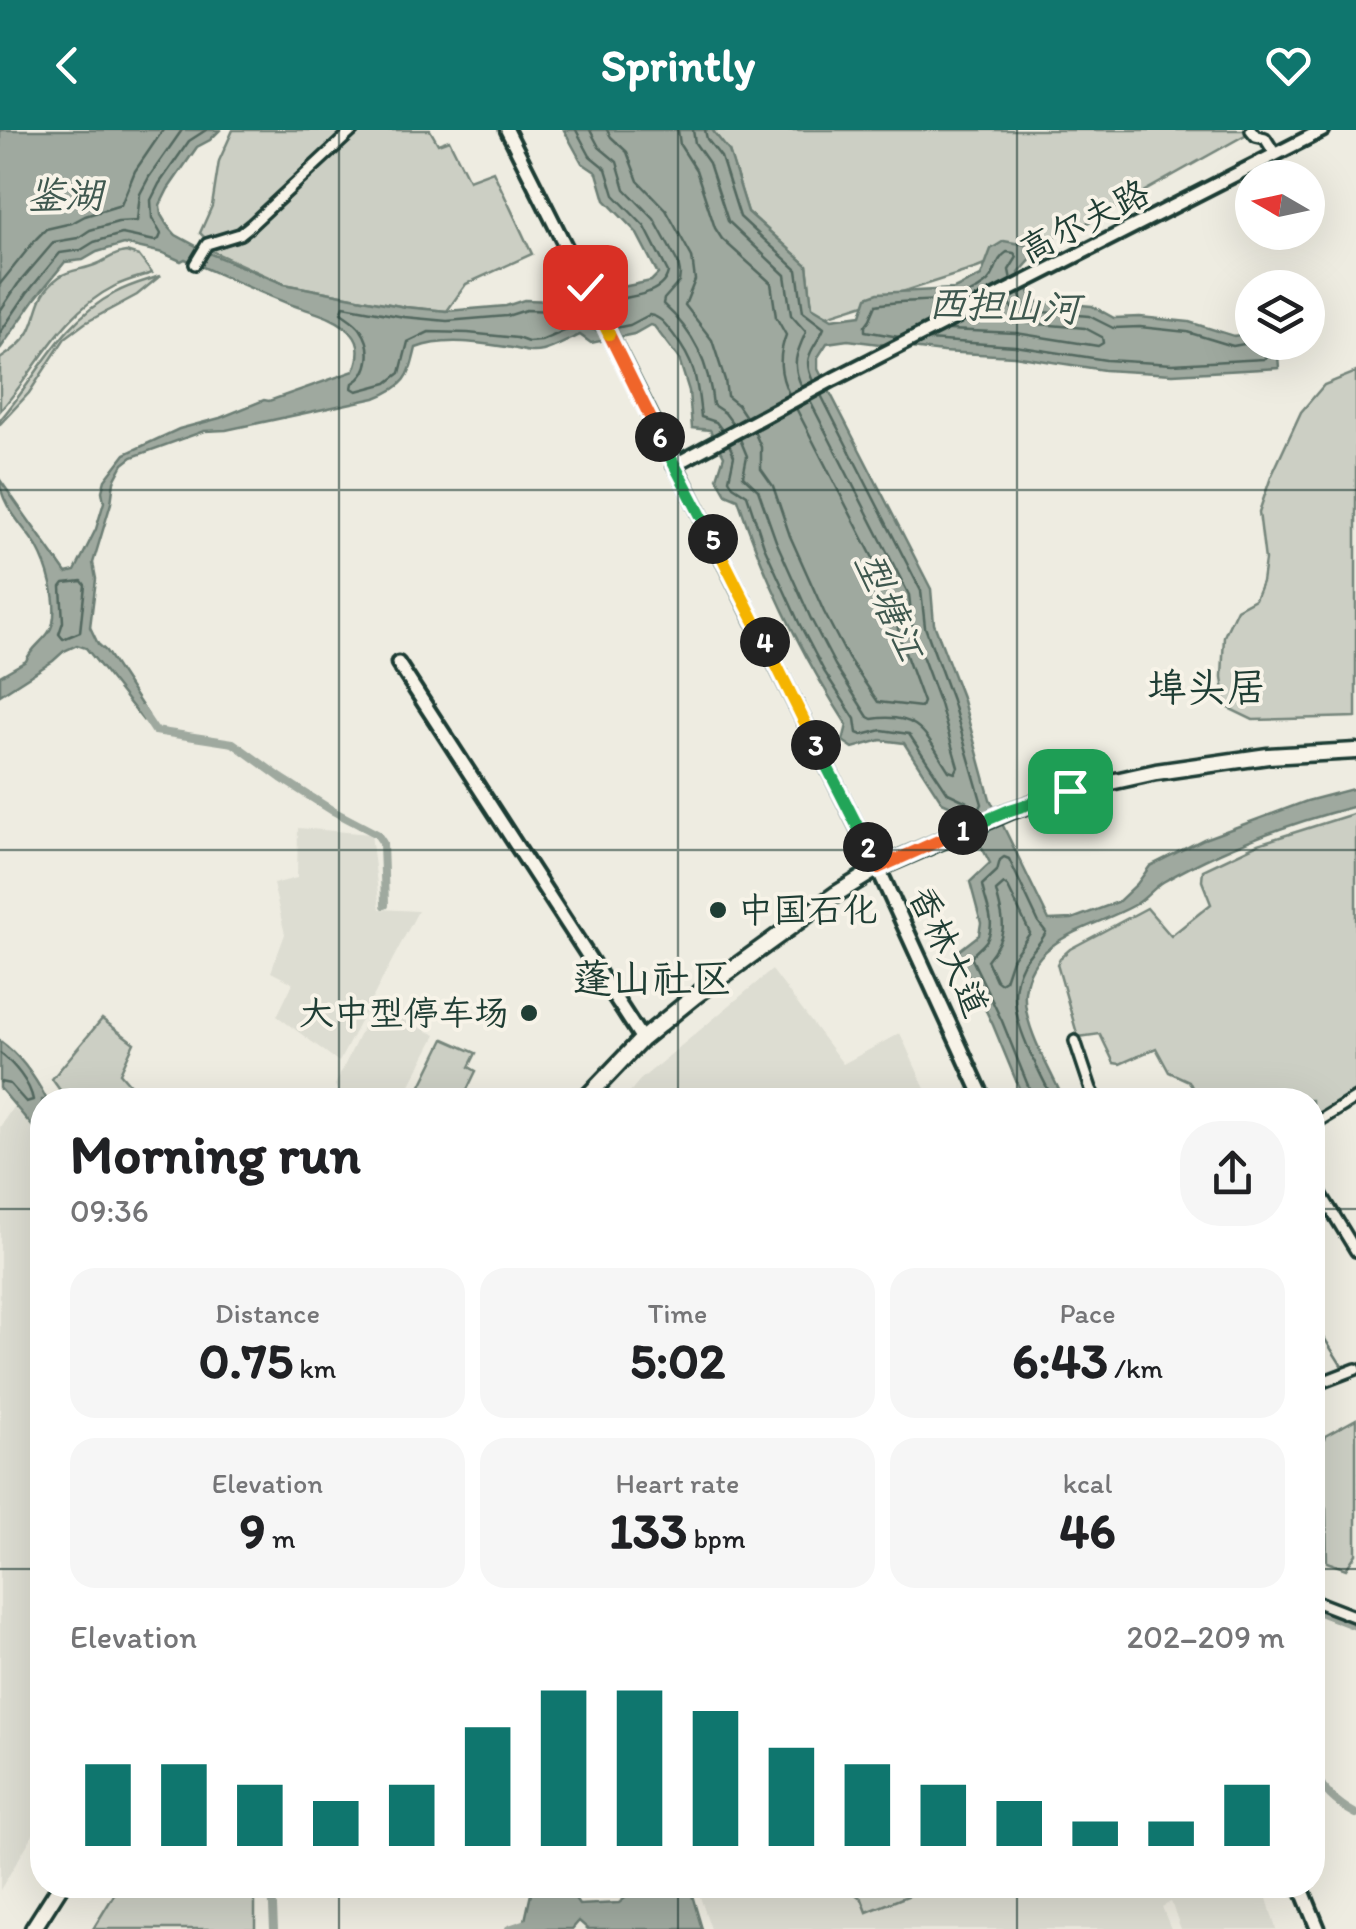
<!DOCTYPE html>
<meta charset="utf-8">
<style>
:root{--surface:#fff;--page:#f6f6f6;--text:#202124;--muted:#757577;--accent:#0f766e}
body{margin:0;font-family:Itim,"LXGW WenKai TC",sans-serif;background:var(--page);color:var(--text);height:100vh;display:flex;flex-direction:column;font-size:38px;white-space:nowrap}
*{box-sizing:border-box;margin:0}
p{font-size:32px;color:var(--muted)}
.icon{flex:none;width:55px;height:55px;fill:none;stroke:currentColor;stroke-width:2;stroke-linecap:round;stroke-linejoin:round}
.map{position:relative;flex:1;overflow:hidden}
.sheet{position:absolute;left:30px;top:958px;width:1295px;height:810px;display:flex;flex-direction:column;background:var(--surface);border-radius:40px;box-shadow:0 10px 40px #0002}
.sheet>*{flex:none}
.needle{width:65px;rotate:279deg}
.tools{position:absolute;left:1235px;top:30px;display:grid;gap:20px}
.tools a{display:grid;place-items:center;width:90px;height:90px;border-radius:50%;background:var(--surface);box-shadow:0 10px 40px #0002;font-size:50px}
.pin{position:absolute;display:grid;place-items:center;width:85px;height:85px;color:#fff;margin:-42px;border-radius:20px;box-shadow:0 5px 15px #0006}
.km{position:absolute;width:50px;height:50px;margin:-25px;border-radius:50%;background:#222;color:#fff;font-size:28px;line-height:50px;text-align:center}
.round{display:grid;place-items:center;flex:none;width:105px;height:105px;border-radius:40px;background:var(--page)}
.summary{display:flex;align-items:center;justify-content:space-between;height:170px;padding:0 40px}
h1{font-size:55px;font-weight:700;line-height:75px}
.metrics{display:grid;grid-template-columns:repeat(3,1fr);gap:15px;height:170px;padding:10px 40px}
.metrics div{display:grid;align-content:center;border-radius:25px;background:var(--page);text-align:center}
.metrics b{font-size:50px;font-weight:700}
.metrics small{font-size:28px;font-weight:400}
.metrics p{font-size:28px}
.chart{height:280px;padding:20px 40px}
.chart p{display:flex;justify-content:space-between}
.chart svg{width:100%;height:180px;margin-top:10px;stroke:var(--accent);stroke-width:6}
header{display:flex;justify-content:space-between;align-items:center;height:130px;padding:0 40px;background:var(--accent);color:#fff;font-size:45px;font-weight:700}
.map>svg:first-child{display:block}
.built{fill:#ddddd2}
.green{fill:#cccfc4;stroke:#76867c;stroke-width:2.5}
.water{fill:#9fa99f;stroke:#6c7e74;stroke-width:2.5}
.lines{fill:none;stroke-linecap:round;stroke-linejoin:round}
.shore{stroke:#52685f;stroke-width:2.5}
.stream{stroke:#6c7e74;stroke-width:2.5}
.canal{stroke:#9fa99f;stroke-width:8}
.river{stroke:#9fa99f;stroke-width:14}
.minor-casing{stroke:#1f3d34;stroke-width:16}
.tertiary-casing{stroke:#1f3d34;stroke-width:19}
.secondary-casing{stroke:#1f3d34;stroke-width:20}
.primary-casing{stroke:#1f3d34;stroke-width:21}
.minor{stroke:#f7f3e8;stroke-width:9}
.tertiary{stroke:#f7f3e8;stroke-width:11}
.secondary{stroke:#f7f3e8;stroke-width:12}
.primary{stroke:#f7f3e8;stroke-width:14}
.split-1-casing{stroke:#fff;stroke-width:20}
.split-2-casing{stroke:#fff;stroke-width:20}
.split-3-casing{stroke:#fff;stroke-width:20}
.split-4-casing{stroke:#fff;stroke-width:20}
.split-5-casing{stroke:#fff;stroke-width:20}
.split-6-casing{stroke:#fff;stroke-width:20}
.split-7-casing{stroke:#fff;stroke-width:20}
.split-8-casing{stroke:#fff;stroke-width:20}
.split-1{stroke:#22a559;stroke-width:12}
.split-2{stroke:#f0652b;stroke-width:12}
.split-3{stroke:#22a559;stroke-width:12}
.split-4{stroke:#f5b400;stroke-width:12}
.split-5{stroke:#f5b400;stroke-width:12}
.split-6{stroke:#22a559;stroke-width:12}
.split-7{stroke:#f0652b;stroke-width:12}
.split-8{stroke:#f5b400;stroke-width:12}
.grid{fill:none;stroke:#1f3d34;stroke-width:2.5;stroke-opacity:0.55}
.poi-dot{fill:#1f3d34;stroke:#f7f3e8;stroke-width:4}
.labels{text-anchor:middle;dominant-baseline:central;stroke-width:8;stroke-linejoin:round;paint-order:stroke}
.street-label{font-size:35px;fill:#1f3d34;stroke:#f7f3e8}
.poi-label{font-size:35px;fill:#1f3d34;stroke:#f7f3e8;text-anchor:start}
.water-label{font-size:38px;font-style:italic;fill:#3f584f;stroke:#f7f3e8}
.quarter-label{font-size:40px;fill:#1f3d34;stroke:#f7f3e8}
</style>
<header><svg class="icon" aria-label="back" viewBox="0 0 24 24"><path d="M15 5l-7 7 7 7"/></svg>Sprintly<svg class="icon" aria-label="heart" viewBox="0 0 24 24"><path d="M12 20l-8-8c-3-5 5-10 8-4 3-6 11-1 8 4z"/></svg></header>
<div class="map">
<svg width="1356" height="1799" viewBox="0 0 1356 1799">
<rect width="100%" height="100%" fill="#eeece1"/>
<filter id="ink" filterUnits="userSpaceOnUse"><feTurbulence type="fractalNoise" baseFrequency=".01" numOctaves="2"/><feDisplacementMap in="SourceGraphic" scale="20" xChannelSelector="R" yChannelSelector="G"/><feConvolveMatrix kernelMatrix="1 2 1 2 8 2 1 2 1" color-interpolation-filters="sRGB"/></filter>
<g filter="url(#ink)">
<g class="built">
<polygon points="298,698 371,704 380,779 418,781 339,932 277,886 293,853 271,842 285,804 273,754 297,748"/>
<polygon points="772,840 843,934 900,903 930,970 623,970 640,950"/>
<polygon points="381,880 436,905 402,970 341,970 335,955 369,885"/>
<polygon points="13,977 42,1005 42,1690 0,1760 0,997"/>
<polygon points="696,1755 1263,1755 1276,1799 1181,1799 1171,1772 1162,1777 1171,1799 711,1799"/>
</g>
<g class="green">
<polygon points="233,0 349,0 242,100 207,110 200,103 212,76 219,31"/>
<polygon points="360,0 430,0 438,14 449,10 469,50 493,41 532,124 466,154 447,181 405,177 284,154 207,119 209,115 244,108"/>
<polygon points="712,0 1254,0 1089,92 977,138 827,186 812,178 807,135 748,82 729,22"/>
<path d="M126 122 139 126 152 143C140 147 127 150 115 156 61 183 38 238 0 281V229C11 222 22 214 29 202 40 181 36 164 59 147 70 139 84 140 97 134 107 130 114 123 126 122Z"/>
<path d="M160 146 137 165 85 193 65 208 29 263 0 294V290C38 246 61 191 115 163 129 155 145 151 160 146Z"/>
<polygon points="1356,242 1356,587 1253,590 1226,577 1222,547 1224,506 1237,479 1255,469 1262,452 1265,430 1259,382 1271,347 1301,282 1324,255"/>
<polygon points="1356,683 1356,964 1313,991 1312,970 1198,970 1189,951 1169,942 1156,918 1120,934 1114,933 1100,904 1078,907 1057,834 1060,828 1070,819 1147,778 1171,806 1211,774 1202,751 1203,740 1258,714"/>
<polygon points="102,889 134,913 120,943 137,963 128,970 67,970 52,949"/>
<polygon points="444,909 476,923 469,937 476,941 462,970 414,970"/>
<polygon points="1356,1289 1356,1424 1346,1439 1327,1432 1326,1379 1315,1348 1325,1306"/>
<polygon points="120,1755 255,1755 255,1799 93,1799"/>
<polygon points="843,1755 935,1755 867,1782 862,1769"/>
</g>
<g class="water">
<path d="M0 0H220L210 10 197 17 168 59 160 75 161 85 167 95 176 105 211 124 284 154 405 177 447 181 506 176 524 170 556 171 651 151 658 144 636 102 605 70 597 43 582 33 564 0H712L729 21 748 82 807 135 812 177 832 189 861 185 867 167 878 163 954 159 981 146 991 119 1004 111 1026 115 1034 126 1019 143 1034 171 1092 176 1114 188 1140 187 1189 192 1234 206 1252 203V212L1277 213 1279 238 1173 244 1104 240 1014 226 943 222 848 210 827 213 818 227V239L931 459 934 494 962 567 990 669 1049 790 1072 789 1118 772 1137 754 1150 736 1204 709 1307 671 1356 658V676C1290 693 1222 718 1163 752 1152 759 1145 770 1133 776 1093 798 1031 807 1025 862 1022 894 1050 940 1064 970H1024L993 895 957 822 979 805 981 793 970 752 990 733 963 681 942 672 904 613 881 610 853 618 843 611 847 595C801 524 765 450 738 369L726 364 717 348 724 326 710 300 692 298 689 261 679 229 654 196 650 195 634 204 591 213 580 205C568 210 555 218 543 221 531 224 523 220 512 218 482 213 444 207 416 218 409 248 406 256 375 268L226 300 204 301 132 327 123 334 114 351 111 373 93 433 96 449 90 497 98 514 106 521 148 585 143 590 86 518 77 515 64 521 53 531 0 565V546L26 531C32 515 49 509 53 493 58 470 48 437 37 417 24 396 0 375 0 350L66 443 75 441 96 399 104 372 102 361 105 350 125 324 179 299 220 288 264 270 269 271 354 241C359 229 362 215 352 204 338 186 307 181 287 173 253 160 219 144 185 129L181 131 163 123 124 114 97 122 83 130 65 132 35 169 0 219Z"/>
<path d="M0 911C21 926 35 947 47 970H42V1005L34 998 0 958Z"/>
<polygon points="533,1755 565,1755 579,1775 619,1773 629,1765 629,1755 689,1755 702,1799 588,1799 579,1791 572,1799 523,1799"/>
</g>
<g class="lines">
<g class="shore">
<path d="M576 0 590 26 606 39 614 65 645 97 668 142C663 167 624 167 602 172"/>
<path d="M590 0 599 17 617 32 625 59 654 89 678 133 680 143 679 152 664 169 663 174C694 202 709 234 713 275L725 283 733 294"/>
<polyline points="607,0 611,7 627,22 638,51 666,80 692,127 695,150 685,175 712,210 725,250 727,266 738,275 746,287"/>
<path d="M678 0 680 15 696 40 715 98 722 109 771 153 776 187 786 205C778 226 779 244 789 264"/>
<path d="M693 0 695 13 709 33 728 91 785 145 791 185 806 202C796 224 791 234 802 257"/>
<path d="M705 0 707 9 721 27 740 87 797 140 803 182 824 198C816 218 800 225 813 251"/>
<polyline points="0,154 36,109 46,99 72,93 85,86 121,75 135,41 163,0"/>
<polyline points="1019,164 1025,176 1031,181 1089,186 1113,198 1140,197 1187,202 1233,216 1255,212"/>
<path d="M586 175 557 181 526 180 507 186 447 191 404 187 344 176 341 183C348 188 357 193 361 200 373 217 371 243 353 253L352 258 357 261 387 253 400 243 408 212 429 202 468 203 517 208 528 212 541 211 578 195 599 201"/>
<polyline points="0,181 18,154 54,112 78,108 90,100 118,92 137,91 140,64 149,47 182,0"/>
<path d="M615 198 630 195 649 185C661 187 665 194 673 204 696 234 697 250 701 287L716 292 722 300"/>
<polyline points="949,200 1016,203 1098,216 1103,213 1102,207 1085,198 1027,193 1017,186 1007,170"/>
<polyline points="0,203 27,163 60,123 81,120 94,112 122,104 155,111 159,109 161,104 152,88 151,70 159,54 189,11 206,0"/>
<path d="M899 207 865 201V196L870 189 876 175C912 167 955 178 985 154 997 146 994 130 1007 122L1014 123 1017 127 1009 140 1011 150"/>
<polyline points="928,210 1015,216 1106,230 1173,234 1264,229 1267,225 1267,212"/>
<polyline points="754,301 761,317 761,339 773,356 790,406 824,482 848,528 878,572 921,577 923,572 899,506 894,469 796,278"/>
<path d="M740 309 747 326 743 346 758 360 776 411 811 489 835 535 868 587 872 589C921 582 926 606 949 641L955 643 958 637 940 574 913 501 909 465 810 271"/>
<polyline points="729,314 734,326 729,349 733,356 747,365 764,416 800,495 824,541 855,589 857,603 862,605 882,600 909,604 948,663 967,672 974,680 979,680 982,674 952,570 925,497 921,461 821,265"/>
<polygon points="82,451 85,455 80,502 63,509 59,504 63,492 61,457 64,453"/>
<path d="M1004 754 1008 757 1030 803 1012 829 1005 850 1000 853 996 850 987 830C1009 803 1004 793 996 761Z"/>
<path d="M0 923C14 934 30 953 33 970L26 972 10 954 0 952"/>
<path d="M1032 970 1031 963 1002 891 971 827C975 821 985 815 988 808 996 791 985 772 982 755L997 741 1000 730 1004 727 1009 729 1039 793 1046 802C1041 813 1030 822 1023 834 999 878 1035 930 1053 970"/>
</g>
<polyline class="stream" points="1312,1211 1323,1206 1343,1238 1346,1238"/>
<g class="canal">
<polyline points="141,580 155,601 233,613 281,648 333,681 377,704 383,713 385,775"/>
<path d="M1312 1639C1321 1658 1337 1674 1356 1684"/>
<polyline points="272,1755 274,1799"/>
<polyline points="509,1799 533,1791"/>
</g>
<polyline class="river" points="1312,1476 1356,1493"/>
<defs>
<g id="minor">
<polyline points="1251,0 1256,6 1265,8 1275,24"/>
<polyline points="195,134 207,114 240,104 251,95 353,0"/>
<polyline points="1075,911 1091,959 1097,970"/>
<polyline points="1312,995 1356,968"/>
<polyline points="1312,1049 1356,1121"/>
<polyline points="1312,1256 1356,1239"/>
<polyline points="1312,1470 1356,1487"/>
</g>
<g id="tertiary">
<polyline points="507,0 878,738"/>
<polyline points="674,335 834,249 1323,0"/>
<polyline points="398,533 642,909"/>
</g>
<g id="secondary">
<polyline points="878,738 984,970"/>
<polyline points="1300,1755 1318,1799"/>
</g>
<g id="primary">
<polyline points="584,970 642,909 695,866 836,764 878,738 1010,681 1070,661 1156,642 1268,626 1356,621"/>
<polyline points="33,1799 61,1755"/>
</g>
</defs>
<use href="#minor" class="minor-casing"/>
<use href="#tertiary" class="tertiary-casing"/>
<use href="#secondary" class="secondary-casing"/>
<use href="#primary" class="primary-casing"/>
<use href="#minor" class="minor"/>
<use href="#tertiary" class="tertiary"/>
<use href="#secondary" class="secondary"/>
<use href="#primary" class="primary"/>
</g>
</g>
<g class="lines" filter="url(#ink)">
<defs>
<polyline id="split-1" points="963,700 1010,680 1070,661"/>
<polyline id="split-2" points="868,717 878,738 963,700"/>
<polyline id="split-3" points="816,615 868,717"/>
<polyline id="split-4" points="765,512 816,615"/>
<polyline id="split-5" points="713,409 765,512"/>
<polyline id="split-6" points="660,307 713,409"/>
<polyline id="split-7" points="609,204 660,307"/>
<polyline id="split-8" points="585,157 609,204"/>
</defs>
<use href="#split-1" class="split-1-casing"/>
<use href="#split-2" class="split-2-casing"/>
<use href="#split-3" class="split-3-casing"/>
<use href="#split-4" class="split-4-casing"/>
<use href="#split-5" class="split-5-casing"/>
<use href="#split-6" class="split-6-casing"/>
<use href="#split-7" class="split-7-casing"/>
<use href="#split-8" class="split-8-casing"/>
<use href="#split-1" class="split-1"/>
<use href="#split-2" class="split-2"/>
<use href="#split-3" class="split-3"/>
<use href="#split-4" class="split-4"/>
<use href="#split-5" class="split-5"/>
<use href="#split-6" class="split-6"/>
<use href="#split-7" class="split-7"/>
<use href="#split-8" class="split-8"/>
</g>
<path class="grid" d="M339 0V970M678 0V970M1017 0V970M0 360H1356M0 720H1356M0 1079H42M1312 1079H1356M0 1439H42M1312 1439H1356M339 1755V1799M678 1755V1799M1017 1755V1799"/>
<g class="poi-dot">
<circle cx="718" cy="780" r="10"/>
<circle cx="529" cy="883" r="10"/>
</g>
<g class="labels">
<g class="street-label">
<text transform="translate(1084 91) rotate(-27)">高尔夫路</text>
<text transform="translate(949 821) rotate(65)">香林大道</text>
</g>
<g class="poi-label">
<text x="738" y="780">中国石化</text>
<text x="509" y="883" text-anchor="end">大中型停车场</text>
</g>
<g class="water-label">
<text x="65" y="65">鉴湖</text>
<text transform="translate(1004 176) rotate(2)">西担山河</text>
<text transform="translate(890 476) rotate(66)">型塘江</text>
</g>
<g class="quarter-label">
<text x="1207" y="557">埠头居</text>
<text x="652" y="848">蓬山社区</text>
</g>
</g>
</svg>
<div class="tools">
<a><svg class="needle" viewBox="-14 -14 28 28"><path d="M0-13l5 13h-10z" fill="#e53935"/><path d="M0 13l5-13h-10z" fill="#757577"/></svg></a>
<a><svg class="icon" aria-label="layers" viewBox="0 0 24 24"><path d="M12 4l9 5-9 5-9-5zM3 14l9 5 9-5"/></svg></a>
</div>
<div class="pin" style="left:1070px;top:661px;background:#1e9e55"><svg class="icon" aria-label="arrive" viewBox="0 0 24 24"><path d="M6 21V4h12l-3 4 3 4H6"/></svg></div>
<div class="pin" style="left:585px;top:157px;background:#d93025"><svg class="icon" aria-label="check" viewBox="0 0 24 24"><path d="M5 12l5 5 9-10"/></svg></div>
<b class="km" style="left:963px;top:700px">1</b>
<b class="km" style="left:868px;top:717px">2</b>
<b class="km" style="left:816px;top:615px">3</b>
<b class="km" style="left:765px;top:512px">4</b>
<b class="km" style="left:713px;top:409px">5</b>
<b class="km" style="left:660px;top:307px">6</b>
<section class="sheet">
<div class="summary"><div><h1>Morning run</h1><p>09:36</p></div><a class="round"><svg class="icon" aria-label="share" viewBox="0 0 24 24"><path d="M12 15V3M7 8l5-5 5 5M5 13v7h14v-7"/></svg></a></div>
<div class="metrics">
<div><p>Distance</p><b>0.75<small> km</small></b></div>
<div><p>Time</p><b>5:02</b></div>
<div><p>Pace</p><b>6:43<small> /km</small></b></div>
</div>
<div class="metrics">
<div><p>Elevation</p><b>9<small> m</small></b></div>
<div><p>Heart rate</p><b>133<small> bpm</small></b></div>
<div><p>kcal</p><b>46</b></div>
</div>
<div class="chart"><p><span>Elevation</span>202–209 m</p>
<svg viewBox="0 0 160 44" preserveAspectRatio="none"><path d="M5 44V24M15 44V24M25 44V29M35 44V33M45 44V29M55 44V15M65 44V6M75 44V6M85 44V11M95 44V20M105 44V24M115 44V29M125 44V33M135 44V38M145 44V38M155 44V29"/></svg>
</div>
</section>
</div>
